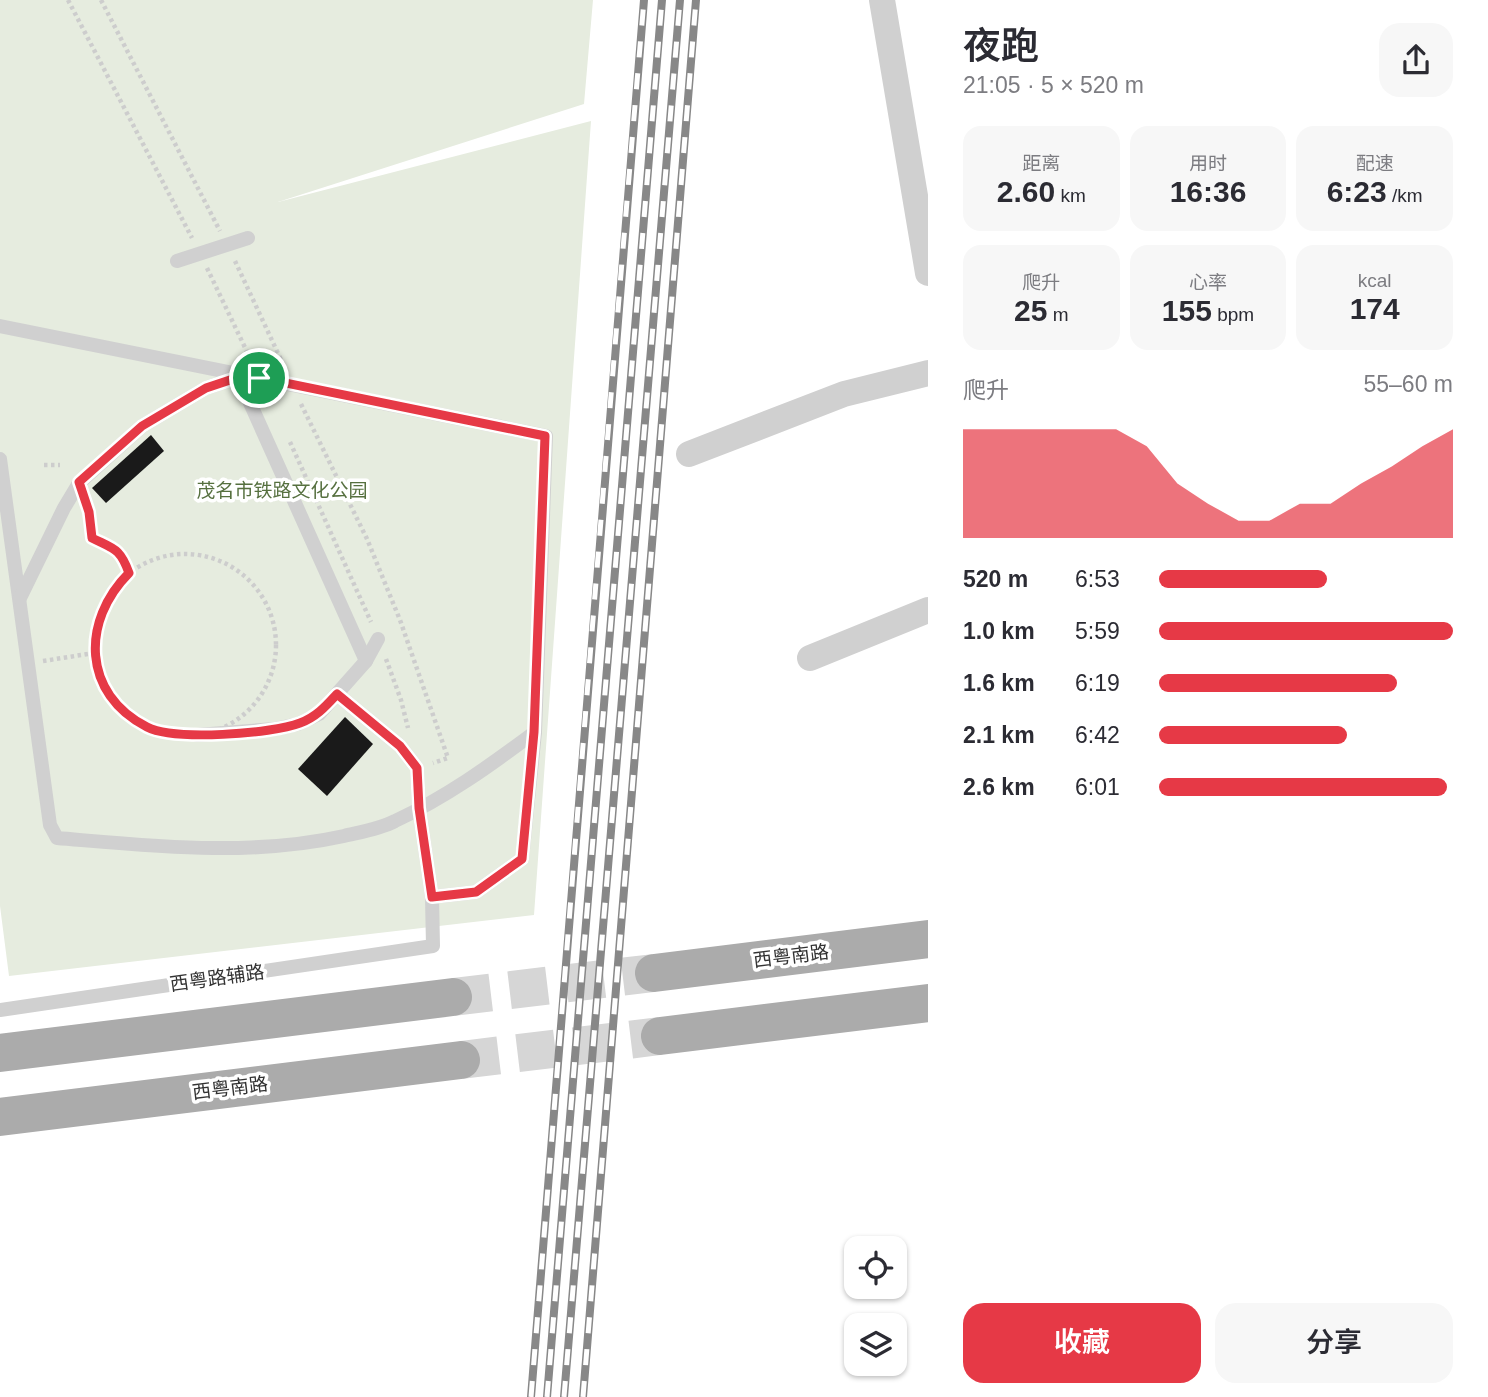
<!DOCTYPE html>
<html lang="zh">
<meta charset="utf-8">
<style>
:root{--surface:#fff;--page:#f7f7f7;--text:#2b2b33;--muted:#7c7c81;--accent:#e63946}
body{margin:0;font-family:Arial,"Noto Sans SC",sans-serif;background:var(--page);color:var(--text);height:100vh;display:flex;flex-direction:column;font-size:26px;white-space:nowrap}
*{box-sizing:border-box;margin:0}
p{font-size:23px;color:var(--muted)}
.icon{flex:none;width:38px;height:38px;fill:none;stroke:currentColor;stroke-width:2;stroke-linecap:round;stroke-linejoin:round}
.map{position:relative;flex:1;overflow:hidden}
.panel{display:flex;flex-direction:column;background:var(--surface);width:560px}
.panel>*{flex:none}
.buttons{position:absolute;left:844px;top:1236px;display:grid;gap:14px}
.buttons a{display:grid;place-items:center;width:63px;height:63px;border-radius:14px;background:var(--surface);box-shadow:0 2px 5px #0004;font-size:35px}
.pin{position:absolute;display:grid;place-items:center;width:60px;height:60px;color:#fff;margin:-30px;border:4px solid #fff;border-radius:50%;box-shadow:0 2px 7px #0007}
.round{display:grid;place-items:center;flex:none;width:74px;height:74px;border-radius:21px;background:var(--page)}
.summary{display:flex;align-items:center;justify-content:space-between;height:119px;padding:0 35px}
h1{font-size:38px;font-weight:600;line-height:52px}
.stats{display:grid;grid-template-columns:repeat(3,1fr);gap:10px;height:119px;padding:7px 35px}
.stats div{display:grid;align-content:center;border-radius:18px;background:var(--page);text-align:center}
.stats b{font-size:30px;font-weight:600}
.stats small{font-size:19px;font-weight:400}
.stats p{font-size:19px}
.chart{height:196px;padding:14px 35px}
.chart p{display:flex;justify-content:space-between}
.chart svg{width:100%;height:126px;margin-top:7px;fill:var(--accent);opacity:.7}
.primary-button{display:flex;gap:14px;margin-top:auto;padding:14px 35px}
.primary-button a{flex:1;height:80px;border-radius:21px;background:var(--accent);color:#fff;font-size:28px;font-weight:600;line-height:80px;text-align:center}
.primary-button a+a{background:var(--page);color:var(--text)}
ul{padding:0 35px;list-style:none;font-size:23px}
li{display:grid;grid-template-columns:112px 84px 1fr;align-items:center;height:52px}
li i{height:18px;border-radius:9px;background:var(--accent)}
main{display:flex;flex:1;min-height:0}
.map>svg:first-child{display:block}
.green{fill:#e6ecdf}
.building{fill:#1a1a1a}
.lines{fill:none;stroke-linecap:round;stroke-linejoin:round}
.primary-tunnel{stroke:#d6d6d6;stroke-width:38;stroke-dasharray:38 19;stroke-linecap:butt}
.path{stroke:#cdcdcd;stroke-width:4.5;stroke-dasharray:3.5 3.5;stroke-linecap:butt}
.service{stroke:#d0d0d0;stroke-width:14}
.minor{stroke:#d0d0d0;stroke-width:26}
.primary{stroke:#ababab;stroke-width:38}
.rail-casing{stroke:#888;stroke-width:8}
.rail{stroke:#fff;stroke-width:5;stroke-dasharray:16;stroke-linecap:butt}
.route-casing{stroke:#fff;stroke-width:14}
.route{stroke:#e63946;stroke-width:9}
.labels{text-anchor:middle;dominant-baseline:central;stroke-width:7;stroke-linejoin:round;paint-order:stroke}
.park-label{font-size:19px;fill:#56703f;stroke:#fff}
.street-label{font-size:19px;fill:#333;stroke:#fff}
</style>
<main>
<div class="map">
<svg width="928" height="1397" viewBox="0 0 928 1397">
<rect width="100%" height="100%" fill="#fff"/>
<polygon class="green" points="0,0 593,0 584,104 278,202 591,121 534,915 9,976 0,906"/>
<g class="building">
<polygon points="151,435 164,451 106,503 92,488"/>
<polygon points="345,717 373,744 327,796 298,769"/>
</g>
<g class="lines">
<g class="primary-tunnel">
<polyline points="453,997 654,973"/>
<polyline points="461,1060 660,1036"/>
</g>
<g class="path">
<polyline points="68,0 192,238"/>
<polyline points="101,0 220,231"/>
<polyline points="235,261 283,364"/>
<polyline points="207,268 250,358"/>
<polyline points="301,404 367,539 400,620 448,758 433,763"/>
<polyline points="290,442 371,622"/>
<polyline points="44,465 60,465"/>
<path d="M86 503 92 538C114 549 120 548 129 573"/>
<circle cx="185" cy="645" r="91"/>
<polyline points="386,659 401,700 408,728"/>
<polyline points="43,661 94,653"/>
</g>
<g class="service">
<polyline points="177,261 248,238"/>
<polyline points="0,326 546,436 535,732 522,859 476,892 432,897 433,946 0,1010"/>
<polyline points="237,374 366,661"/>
<path d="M0 459 50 825 57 838C153 846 249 857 344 836 361 832 380 829 395 821 445 798 491 765 535 732"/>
<polyline points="20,598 64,508 79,483 142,426 206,388 239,377"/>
<polyline points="337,694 400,746 417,768 419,808 432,897"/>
<polyline points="197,735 275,729 298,724 319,714 366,661 378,639"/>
</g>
<g class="minor">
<polyline points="882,0 928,273"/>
<polyline points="689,454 844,394 928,373"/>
<polyline points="810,658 928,610"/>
</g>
<g class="primary">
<polyline points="654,973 928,939"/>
<polyline points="660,1036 928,1003"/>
<polyline points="0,1053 453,997"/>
<polyline points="0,1117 461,1060"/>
</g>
<defs>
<g id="rail">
<path d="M531 1397C569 931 604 465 644 0"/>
<polyline points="547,1397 662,0"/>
<polyline points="564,1397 680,0"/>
<polyline points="583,1397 696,0"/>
</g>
</defs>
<use href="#rail" class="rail-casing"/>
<use href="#rail" class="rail"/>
</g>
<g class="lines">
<defs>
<path id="route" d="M237 373 545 436 534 732 522 859 476 892 432 897 419 808 417 768 400 746 337 694C325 707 316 717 300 723 271 734 174 741 147 727 82 694 81 621 129 573 120 548 114 549 92 538L89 512 79 482 142 426 206 388 239 377Z"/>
</defs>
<use href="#route" class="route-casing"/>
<use href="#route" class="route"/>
</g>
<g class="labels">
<g class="park-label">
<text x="282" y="490">茂名市铁路文化公园</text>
</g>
<g class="street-label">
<text transform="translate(791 956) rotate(-7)">西粤南路</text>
<text transform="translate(217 978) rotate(-8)">西粤路辅路</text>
<text transform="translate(230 1088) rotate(-7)">西粤南路</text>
</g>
</g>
</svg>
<div class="buttons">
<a><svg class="icon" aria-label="locate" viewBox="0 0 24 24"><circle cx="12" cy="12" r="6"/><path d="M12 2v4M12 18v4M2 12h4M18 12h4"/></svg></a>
<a><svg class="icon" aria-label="layers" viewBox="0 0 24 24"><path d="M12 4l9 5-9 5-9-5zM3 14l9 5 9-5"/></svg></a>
</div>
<div class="pin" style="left:259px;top:378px;background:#1e9e55"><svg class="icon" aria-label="arrive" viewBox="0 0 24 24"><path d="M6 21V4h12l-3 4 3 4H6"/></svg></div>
</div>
<section class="panel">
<div class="summary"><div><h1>夜跑</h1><p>21:05 · 5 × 520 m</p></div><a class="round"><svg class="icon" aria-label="share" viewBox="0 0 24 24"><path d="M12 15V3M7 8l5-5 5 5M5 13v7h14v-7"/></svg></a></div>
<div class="stats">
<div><p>距离</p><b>2.60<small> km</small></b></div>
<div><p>用时</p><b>16:36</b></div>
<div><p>配速</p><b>6:23<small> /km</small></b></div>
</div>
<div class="stats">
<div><p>爬升</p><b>25<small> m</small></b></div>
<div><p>心率</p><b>155<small> bpm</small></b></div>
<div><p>kcal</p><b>174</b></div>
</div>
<div class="chart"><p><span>爬升</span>55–60 m</p>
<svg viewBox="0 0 160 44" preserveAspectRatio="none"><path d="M0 44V6L10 6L20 6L30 6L40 6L50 6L60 12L70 25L80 32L90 38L100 38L110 32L120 32L130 25L140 19L150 12L160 6V44z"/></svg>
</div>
<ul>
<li><b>520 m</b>6:53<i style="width:57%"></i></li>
<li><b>1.0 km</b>5:59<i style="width:100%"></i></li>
<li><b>1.6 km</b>6:19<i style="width:81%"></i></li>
<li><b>2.1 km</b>6:42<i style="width:64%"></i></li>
<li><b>2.6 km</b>6:01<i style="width:98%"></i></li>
</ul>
<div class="primary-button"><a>收藏</a><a>分享</a></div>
</section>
</main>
